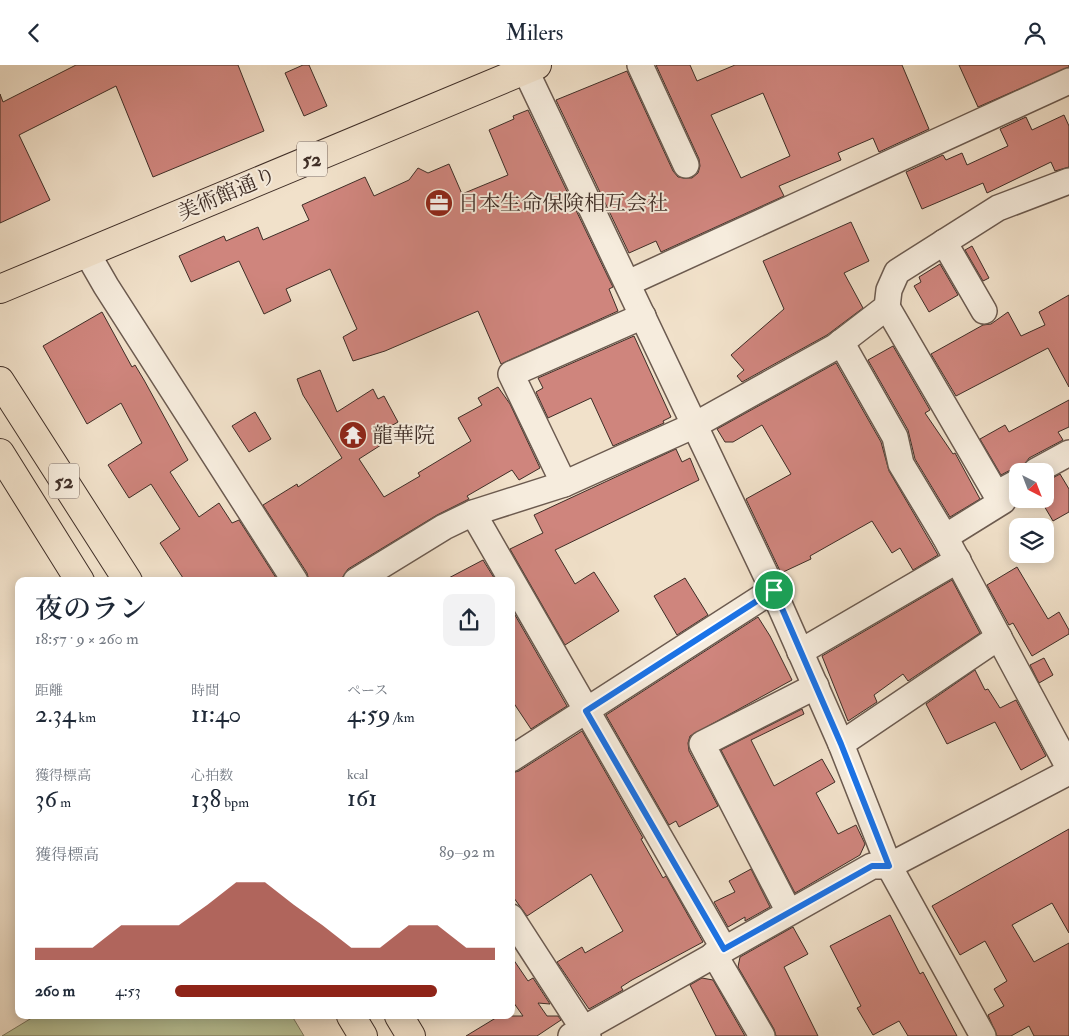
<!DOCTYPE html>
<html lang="ja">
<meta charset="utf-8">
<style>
:root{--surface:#fff;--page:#f2f2f3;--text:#1f2937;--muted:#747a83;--accent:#8f2418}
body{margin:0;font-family:"IM FELL Double Pica","Noto Serif JP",serif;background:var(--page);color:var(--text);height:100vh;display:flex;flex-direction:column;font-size:19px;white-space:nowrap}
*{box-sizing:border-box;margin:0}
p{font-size:16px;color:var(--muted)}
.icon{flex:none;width:28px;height:28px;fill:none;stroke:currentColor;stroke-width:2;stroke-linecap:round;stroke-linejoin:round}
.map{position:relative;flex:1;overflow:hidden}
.details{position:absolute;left:15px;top:512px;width:500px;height:442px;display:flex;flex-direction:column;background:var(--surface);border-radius:10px;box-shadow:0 2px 12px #0003}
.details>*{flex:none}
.needle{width:32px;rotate:138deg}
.tools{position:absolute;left:1009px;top:398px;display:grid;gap:10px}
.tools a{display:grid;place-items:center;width:45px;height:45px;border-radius:10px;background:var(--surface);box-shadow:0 2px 12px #0003;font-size:25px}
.pin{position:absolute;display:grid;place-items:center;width:42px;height:42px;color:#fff;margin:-21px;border:2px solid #fff;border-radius:50%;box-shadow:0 1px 5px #0007}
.round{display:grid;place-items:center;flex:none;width:52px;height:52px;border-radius:10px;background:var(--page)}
.headline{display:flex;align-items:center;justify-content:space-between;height:85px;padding:0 20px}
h1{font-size:28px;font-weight:600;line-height:38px}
.metrics{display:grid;grid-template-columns:repeat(3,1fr);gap:8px;height:85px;padding:5px 20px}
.metrics div{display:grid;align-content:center}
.metrics b{font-size:25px;font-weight:600}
.metrics small{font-size:14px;font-weight:400}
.metrics p{font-size:14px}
.chart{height:140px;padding:10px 20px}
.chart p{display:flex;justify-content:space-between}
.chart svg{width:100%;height:90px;margin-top:5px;fill:var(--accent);opacity:.7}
ul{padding:0 20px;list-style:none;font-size:16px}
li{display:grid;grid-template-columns:80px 60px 1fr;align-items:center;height:38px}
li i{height:12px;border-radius:6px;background:var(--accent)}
header{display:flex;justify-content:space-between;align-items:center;height:65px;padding:0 20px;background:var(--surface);font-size:22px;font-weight:600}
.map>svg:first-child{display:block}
.green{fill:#b8c398;stroke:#7c7860}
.building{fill:#cf857d;stroke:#3f2e27;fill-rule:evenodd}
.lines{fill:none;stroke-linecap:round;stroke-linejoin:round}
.minor-casing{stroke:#6c5b50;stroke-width:28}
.highway-casing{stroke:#3f2e27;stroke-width:30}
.minor{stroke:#f6ecdd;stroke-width:25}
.highway{stroke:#f1e1ca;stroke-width:28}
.route-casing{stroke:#fff;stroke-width:10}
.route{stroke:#1a73e8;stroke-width:6}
.labels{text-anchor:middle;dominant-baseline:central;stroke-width:4;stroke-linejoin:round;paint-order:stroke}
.shield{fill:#f6ecdd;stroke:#76675e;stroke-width:1}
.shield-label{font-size:20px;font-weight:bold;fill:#3f2e27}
.street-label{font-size:21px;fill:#3f2e27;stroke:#f6ecdd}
.poi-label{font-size:21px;fill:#3f2e27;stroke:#f6ecdd;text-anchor:start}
</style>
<header><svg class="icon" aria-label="back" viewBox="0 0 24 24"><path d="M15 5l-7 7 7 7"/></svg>Milers<svg class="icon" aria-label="person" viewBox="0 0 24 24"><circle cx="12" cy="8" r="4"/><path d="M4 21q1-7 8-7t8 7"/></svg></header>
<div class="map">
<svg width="1069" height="971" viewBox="0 0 1069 971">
<rect width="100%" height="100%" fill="#f1e1ca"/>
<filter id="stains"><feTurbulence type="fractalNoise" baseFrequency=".004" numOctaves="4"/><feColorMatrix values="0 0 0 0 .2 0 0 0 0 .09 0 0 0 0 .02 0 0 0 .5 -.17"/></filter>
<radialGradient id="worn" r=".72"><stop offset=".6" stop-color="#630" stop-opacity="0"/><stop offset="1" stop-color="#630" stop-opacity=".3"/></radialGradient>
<polygon class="green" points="35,951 292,951 304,971 2,971"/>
<g class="building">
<polygon points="76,0 238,0 264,66 153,112 116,21 19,70 50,135 0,158 0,29 3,37"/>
<polygon points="303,0 309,0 327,41 304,51 285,8"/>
<path d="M656 0H690L697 16 735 0H902L929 64 879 87 873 73 838 88 841 95 779 121 784 131 661 187 656 176 629 188 556 35 627 6 673 106 678 112 692 113 698 108 700 101 699 94ZM763 28 790 91 741 113 711 50Z"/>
<polygon points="959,0 1069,0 1069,2 978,42"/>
<polygon points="528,45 608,212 613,222 609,224 618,246 501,299 478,246 385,286 353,296 343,272 357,264 330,204 286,224 291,236 264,249 239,196 191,217 179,191 224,171 226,176 258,162 263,175 309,155 302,140 365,112 374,131 409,115 418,103 428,108 449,99 462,129 508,110 489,65 514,54 513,51"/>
<polygon points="1064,50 1069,61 1069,102 1055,106 1051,97 987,128 983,118 922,144 906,107 943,90 946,95 962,88 967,100 1008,81 1000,64 1026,52 1032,65"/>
<polygon points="851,157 869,196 844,208 863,243 827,270 742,317 737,311 744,305 731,290 784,244 763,196"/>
<polygon points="972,181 989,213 983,216 965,185"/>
<polygon points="940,199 958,230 929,247 914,221 921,217 919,212"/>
<polygon points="1069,230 1069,322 1048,283 956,331 931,289 983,260 991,259 1008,247 1021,271 1045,260 1039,247"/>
<polygon points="102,247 132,302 135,300 144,315 188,395 170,407 199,452 219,438 232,458 239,455 278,516 185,516 160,478 180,464 151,419 129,433 108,400 142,378 121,338 87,359 43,281"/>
<polygon points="634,271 671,352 663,356 664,358 613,381 591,333 548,353 536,327 543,323 538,313"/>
<polygon points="893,281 930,345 925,348 953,389 955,388 980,434 950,452 915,394 908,365 868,295"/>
<polygon points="836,298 881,377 889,406 938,490 913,505 900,483 892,488 872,456 810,491 811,494 781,508 746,434 791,409 762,360 733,377 725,377 717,364"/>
<polygon points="320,305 337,347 373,324 378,334 384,331 398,357 391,361 394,365 378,374 381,380 359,394 384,432 420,411 418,408 471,376 458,353 482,340 478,333 498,322 510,339 540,403 519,415 512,405 467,431 469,434 437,450 348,504 340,516 309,516 307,508 263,440 297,419 298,422 342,393 303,330 297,314"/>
<polygon points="1069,335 1069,362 1058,367 1063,375 1029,393 1022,404 1020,400 1001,410 980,374 1005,360 1009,367"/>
<polygon points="255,347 271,374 249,387 232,361"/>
<polygon points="676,384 682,397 690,393 699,415 555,485 575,519 594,507 619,546 565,580 510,484 543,468 534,450"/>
<polygon points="1060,409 1069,424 1069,447 1053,456 1040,434 1045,434 1045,417"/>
<polygon points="483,495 496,516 443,516"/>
<polygon points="1017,502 1048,554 1059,547 1069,565 1069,569 1032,591 1013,558 1009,560 987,520"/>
<polygon points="685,513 708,550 677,570 654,531"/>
<polygon points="952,515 980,568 908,616 903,609 874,630 877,637 848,656 822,591"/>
<polygon points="511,543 567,641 531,664 511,634"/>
<polygon points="758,552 770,571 792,615 690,671 688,678 689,686 718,741 679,762 676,756 669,760 606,650"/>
<polygon points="1044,593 1053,610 1039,618 1030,600"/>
<polygon points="975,605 985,625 988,624 1000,643 1016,635 1046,691 1021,705 995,657 947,679 926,639"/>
<polygon points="802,644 804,649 751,675 774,721 822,694 835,717 816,728 838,769 856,760 865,779 860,790 795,828 721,685"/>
<polygon points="582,666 643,773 641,774 663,813 666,811 703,877 632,915 621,922 623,925 589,944 557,897 582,882 585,888 623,866 591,809 527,851 511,829 511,708 519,706"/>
<polygon points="1069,764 1069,868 1052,838 1012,860 1034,897 1069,878 1069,971 1034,971 1029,961 1011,971 997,971 988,950 1004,941 994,924 1007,916 985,876 960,890 932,841"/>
<polygon points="751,804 770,842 745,856 745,852 728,862 714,837 735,827 729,816"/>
<polygon points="890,850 920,909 923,907 957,971 908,971 899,956 873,970 857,943 861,941 830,881"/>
<polygon points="793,862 808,889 784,902 818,971 776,971 774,964 738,902 740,892"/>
<polygon points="511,891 528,916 533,913 550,939 538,938 547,951 558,951 561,955 537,971 466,971 499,951 523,951 511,934"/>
<polygon points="702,913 713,915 745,971 716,971 690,920"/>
</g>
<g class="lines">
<defs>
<g id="minor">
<polyline points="523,0 773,525 841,679 889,801 983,971"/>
<polyline points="640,0 686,100"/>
<polyline points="944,177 984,246"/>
<polyline points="87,188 106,221 295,516"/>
<polyline points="628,218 1069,16"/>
<polyline points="887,242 996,429"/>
<polyline points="841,277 895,372 901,399 945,472 1069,703"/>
<polyline points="1036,406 1069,388"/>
<polyline points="564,419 511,309 643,251"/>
<polyline points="473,448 724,884"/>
<polyline points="945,472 1003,436 996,429 1018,417"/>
<polyline points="356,516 444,462 473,448 564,419 695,360 835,282 887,242 889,225 897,207 998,143 1069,116"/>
<polyline points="800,587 958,495"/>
<polyline points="841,679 999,572"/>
<polyline points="511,694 773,525"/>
<polyline points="789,847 702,679 816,621"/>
<polyline points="511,852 588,971"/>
<polyline points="714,889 762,971"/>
<polyline points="571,971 872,801 889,801 1069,707"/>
</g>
<g id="highway">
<polyline points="0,224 537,0"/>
<polyline points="0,316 128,516"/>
<polyline points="0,388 80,516"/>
<polyline points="351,951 363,971"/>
<polyline points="399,951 411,971"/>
</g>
</defs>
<use href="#minor" class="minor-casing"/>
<use href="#highway" class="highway-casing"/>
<use href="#minor" class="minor"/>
<use href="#highway" class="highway"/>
</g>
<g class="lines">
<defs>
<polygon id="route" points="774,525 841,679 889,801 872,801 724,884 586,646"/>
</defs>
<use href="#route" class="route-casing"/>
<use href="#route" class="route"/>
</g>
<defs>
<symbol id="office-disc" viewBox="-11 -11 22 22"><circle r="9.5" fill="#8f2418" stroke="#f6ecdd"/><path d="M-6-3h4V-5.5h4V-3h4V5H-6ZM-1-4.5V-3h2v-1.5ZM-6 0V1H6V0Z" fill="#fff"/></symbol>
<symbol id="temple-disc" viewBox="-11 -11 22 22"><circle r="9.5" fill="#8f2418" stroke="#f6ecdd"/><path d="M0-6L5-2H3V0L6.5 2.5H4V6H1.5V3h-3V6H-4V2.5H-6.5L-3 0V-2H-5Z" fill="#fff"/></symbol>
</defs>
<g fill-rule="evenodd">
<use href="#office-disc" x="423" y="122" width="32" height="32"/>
<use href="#temple-disc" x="337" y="354" width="32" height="32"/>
</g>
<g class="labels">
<g class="shield">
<rect x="297" y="76.5" width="30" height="35" rx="4"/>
<rect x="49" y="398.5" width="30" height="35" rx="4"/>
</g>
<g class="shield-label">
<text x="312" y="94">52</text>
<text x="64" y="416">52</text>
</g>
<g class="street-label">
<text transform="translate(227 129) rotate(-23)">美術館通り</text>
</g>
<g class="poi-label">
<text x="458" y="138">日本生命保険相互会社</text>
<text x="372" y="370">龍華院</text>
</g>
</g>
<rect width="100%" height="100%" filter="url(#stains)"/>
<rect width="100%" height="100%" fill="url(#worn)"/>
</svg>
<div class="tools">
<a><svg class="needle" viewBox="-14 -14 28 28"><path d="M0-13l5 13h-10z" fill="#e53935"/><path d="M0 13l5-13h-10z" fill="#747a83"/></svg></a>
<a><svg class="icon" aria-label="layers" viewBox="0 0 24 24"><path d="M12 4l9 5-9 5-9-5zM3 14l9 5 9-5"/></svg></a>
</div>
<div class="pin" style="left:774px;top:525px;background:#1e9e55"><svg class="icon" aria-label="arrive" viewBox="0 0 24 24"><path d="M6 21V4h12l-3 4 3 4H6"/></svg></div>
<section class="details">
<div class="headline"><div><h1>夜のラン</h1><p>18:57 · 9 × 260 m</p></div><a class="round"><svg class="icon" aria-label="share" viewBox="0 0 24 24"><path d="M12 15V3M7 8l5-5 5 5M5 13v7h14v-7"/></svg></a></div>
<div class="metrics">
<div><p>距離</p><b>2.34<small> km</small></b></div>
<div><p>時間</p><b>11:40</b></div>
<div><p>ペース</p><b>4:59<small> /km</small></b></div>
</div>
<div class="metrics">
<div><p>獲得標高</p><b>36<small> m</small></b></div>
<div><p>心拍数</p><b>138<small> bpm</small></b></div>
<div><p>kcal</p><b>161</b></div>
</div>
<div class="chart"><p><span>獲得標高</span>89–92 m</p>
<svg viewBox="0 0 160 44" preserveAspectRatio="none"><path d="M0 44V38L10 38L20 38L30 27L40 27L50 27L60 17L70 6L80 6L90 17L100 27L110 38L120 38L130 27L140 27L150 38L160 38V44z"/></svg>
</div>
<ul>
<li><b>260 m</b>4:53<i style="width:82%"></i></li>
</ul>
</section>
</div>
